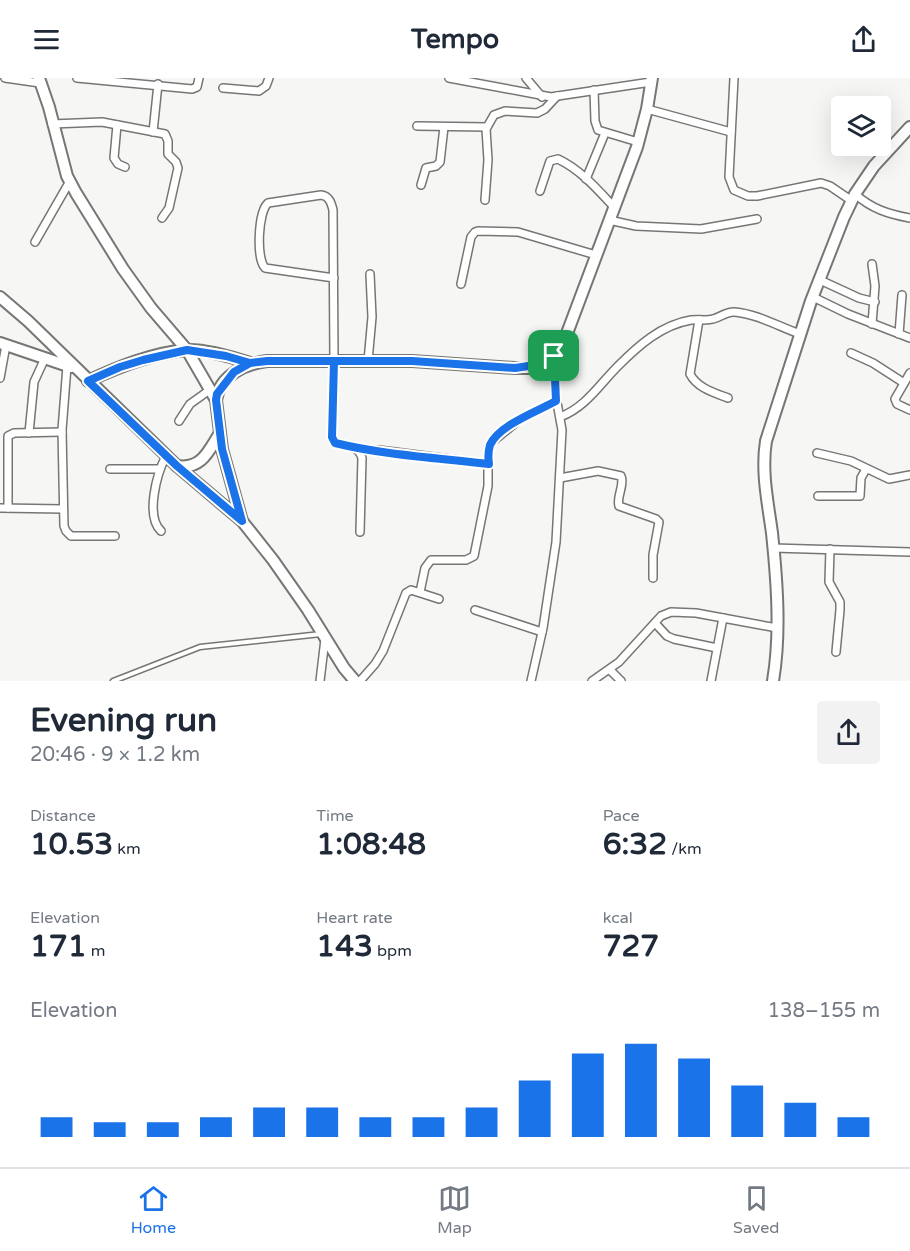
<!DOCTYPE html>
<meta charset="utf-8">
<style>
:root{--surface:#fff;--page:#f2f2f3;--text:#1f2937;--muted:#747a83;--line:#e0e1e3;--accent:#1a73e8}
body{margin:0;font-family:"Varela Round",sans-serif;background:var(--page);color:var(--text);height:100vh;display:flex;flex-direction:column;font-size:22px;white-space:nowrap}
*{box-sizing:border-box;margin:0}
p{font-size:20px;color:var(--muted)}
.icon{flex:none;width:33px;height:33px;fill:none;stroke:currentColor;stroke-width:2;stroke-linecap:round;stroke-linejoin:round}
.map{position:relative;height:603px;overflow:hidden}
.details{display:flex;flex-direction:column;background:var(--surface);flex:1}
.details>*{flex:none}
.tools{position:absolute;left:831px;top:18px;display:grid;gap:12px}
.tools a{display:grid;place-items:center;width:60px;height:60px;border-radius:6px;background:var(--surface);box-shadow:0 6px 24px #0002;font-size:30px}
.pin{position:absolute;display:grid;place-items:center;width:51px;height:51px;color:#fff;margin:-26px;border-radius:12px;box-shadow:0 3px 9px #0006}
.round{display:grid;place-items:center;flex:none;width:63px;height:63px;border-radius:6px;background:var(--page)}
.summary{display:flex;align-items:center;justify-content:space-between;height:102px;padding:0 30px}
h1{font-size:33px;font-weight:700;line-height:45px}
.stats{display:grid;grid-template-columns:repeat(3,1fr);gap:9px;height:102px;padding:6px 30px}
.stats div{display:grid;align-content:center}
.stats b{font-size:30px;font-weight:700}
.stats small{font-size:16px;font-weight:400}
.stats p{font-size:16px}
.chart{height:168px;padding:12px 30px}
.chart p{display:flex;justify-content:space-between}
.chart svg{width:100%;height:108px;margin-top:6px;stroke:var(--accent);stroke-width:6}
header{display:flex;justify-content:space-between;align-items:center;height:78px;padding:0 30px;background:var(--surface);font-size:27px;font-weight:700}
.dock{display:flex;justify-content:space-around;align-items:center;height:84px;border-top:2px solid var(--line);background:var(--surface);font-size:16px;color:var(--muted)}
.dock a{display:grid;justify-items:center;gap:3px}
.dock .active{color:var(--accent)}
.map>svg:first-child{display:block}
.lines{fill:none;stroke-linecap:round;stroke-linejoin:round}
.lane-casing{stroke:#767673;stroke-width:7}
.street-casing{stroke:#767673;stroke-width:10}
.secondary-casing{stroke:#767673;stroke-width:14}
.lane{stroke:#fff;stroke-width:4}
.street{stroke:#fff;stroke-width:7}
.secondary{stroke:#fff;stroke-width:10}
.route-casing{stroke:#fff;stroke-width:12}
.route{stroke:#1a73e8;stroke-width:8}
</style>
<header><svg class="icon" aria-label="menu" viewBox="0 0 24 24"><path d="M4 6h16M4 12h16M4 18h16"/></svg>Tempo<svg class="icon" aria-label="share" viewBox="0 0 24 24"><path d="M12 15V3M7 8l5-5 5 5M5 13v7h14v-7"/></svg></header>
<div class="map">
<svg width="910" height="603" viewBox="0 0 910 603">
<rect width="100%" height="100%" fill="#f6f7f4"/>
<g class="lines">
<defs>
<polyline id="lane" points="113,603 200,569 321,556"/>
<g id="street">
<polyline points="5,0 40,5"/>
<polyline points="77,0 192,11 197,9 199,0"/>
<polyline points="449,0 551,19 651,4"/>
<polyline points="526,0 542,19"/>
<polyline points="734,0 729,99 734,112 748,118 757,118 821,105 830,108 852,123"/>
<polyline points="223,10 259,13 266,8 269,0"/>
<polyline points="594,12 595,43 598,52 638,64"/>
<polyline points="647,31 731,54"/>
<polyline points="52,46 102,44 165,56 168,63 168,76 176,84 178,90 169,130 162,140"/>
<polyline points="117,47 114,80 118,86 125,89"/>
<polyline points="417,48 487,49"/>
<polyline points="153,54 158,6"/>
<polyline points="586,101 605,55"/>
<polyline points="421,107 426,90 436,88 440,84 444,49"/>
<path d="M540 113 550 83 558 81C581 92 597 111 614 129"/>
<path d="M855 116C872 131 888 136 910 140"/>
<polyline points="485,122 488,82 486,51 494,37 505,33 537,35 545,31 557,18"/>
<polyline points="609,142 636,148 701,151 757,141"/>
<polyline points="35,164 70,103"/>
<polyline points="872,186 875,208 872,246"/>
<path d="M334 200 265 190C256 180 258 134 268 125L321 117C329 118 331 124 333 132L334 283 332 359 335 365C347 368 358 367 362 380L360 454"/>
<polyline points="820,202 859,220 875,224"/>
<polyline points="461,206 471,159 475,154 478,153 518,154 596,177"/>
<polyline points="813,219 848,236 910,260"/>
<path d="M699 242 690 296C697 310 715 315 728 320"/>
<polyline points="899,256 902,217"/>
<polyline points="851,275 873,285 904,305"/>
<polyline points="368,283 372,239 370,196"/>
<polyline points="67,288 62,352 64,448 66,453 71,458 115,458"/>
<polyline points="910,295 895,321 897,326 910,332"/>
<polyline points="0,300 6,267"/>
<path d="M560 339C586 329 599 307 618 288 638 268 661 247 691 242 698 241 706 243 713 241 721 239 727 233 735 234 757 236 780 249 800 256"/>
<polyline points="179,343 190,326 211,311"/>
<polyline points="29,355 34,304 45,280"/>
<polyline points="358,372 379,372 489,386"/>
<polyline points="817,375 851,383 889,401 910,397"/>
<polyline points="110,391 159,391"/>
<path d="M560 400 598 393 621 398C625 408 616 418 619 428L656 441 659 444 653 477V500"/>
<polyline points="818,418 860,418 861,400 866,391"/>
<polyline points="0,430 63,431"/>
<polyline points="8,430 8,358 14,355 62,354"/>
<path d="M161 453C145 438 157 395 166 378"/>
<polyline points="773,470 910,474"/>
<polyline points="830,471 829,504 840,524 840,532 836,574"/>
<polyline points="420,514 425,490 431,482 466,482 474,478 488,408 488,374 492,364 519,342 556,323"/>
<polyline points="475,532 542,554"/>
<polyline points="655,545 667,558 674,561 717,570"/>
<polyline points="610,592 621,603"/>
<polyline points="320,603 325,561"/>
<polyline points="360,603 375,586 383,573 406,515 411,512 439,521"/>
<polyline points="531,603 543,550 556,464 562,352 555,314 554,278"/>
<polyline points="592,603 619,584 661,538 671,534 696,535 777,550"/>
<polyline points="711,603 723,540"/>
</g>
<g id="secondary">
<polyline points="39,0 49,29 67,98 76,115 123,191 151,230 187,272 216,322 222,371 242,443"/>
<polyline points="0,219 28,243 177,388 242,443 273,482 308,532 344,590 355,603"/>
<polyline points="0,265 71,289"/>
<path d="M88 303C118 289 152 275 186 272 205 271 232 279 250 285"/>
<path d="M216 322C220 297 245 286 267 283H412L515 290H529L542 287 554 278 563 266 637 69 647 31 652 0"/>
<path d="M177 388C202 392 209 372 220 355"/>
<path d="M773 603C781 556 777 503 772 455 768 425 761 394 766 363L811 223 844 139 855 116 874 88 910 49"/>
</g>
</defs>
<use href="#lane" class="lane-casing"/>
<use href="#street" class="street-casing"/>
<use href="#secondary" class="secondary-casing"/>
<use href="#lane" class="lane"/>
<use href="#street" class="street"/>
<use href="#secondary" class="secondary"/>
</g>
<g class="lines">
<defs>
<path id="route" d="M554 278 542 286 515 290 412 283H267L250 285 234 294 217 316 216 322 222 371 242 443 177 388 88 303 120 289 143 282 187 272 226 278 250 285 267 283H334L332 359 335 365C384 377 438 380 489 386 488 380 488 374 490 367 499 347 538 333 556 323L554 278"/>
</defs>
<use href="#route" class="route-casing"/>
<use href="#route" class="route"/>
</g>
</svg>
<div class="tools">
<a><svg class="icon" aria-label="layers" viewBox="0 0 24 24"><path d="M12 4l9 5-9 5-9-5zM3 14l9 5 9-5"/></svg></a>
</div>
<div class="pin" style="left:554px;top:278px;background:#1e9e55"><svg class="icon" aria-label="arrive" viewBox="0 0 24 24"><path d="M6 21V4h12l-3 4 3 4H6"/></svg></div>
</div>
<section class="details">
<div class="summary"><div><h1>Evening run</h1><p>20:46 · 9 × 1.2 km</p></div><a class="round"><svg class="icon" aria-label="share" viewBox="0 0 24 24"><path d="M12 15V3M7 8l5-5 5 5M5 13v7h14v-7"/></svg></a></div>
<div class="stats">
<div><p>Distance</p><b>10.53<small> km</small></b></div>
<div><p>Time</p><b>1:08:48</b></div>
<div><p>Pace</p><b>6:32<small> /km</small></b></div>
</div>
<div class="stats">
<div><p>Elevation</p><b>171<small> m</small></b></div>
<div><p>Heart rate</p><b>143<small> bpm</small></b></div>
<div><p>kcal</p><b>727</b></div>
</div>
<div class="chart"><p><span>Elevation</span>138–155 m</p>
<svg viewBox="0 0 160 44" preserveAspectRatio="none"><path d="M5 44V36M15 44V38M25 44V38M35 44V36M45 44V32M55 44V32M65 44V36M75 44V36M85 44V32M95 44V21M105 44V10M115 44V6M125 44V12M135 44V23M145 44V30M155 44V36"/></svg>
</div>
</section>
<nav class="dock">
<a class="active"><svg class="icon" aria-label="home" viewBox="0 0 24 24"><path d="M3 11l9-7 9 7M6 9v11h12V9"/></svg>Home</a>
<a><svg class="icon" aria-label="map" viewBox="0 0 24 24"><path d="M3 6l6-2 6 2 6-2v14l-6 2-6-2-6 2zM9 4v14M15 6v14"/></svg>Map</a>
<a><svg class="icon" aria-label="saved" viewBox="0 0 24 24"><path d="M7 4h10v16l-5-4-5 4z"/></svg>Saved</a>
</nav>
